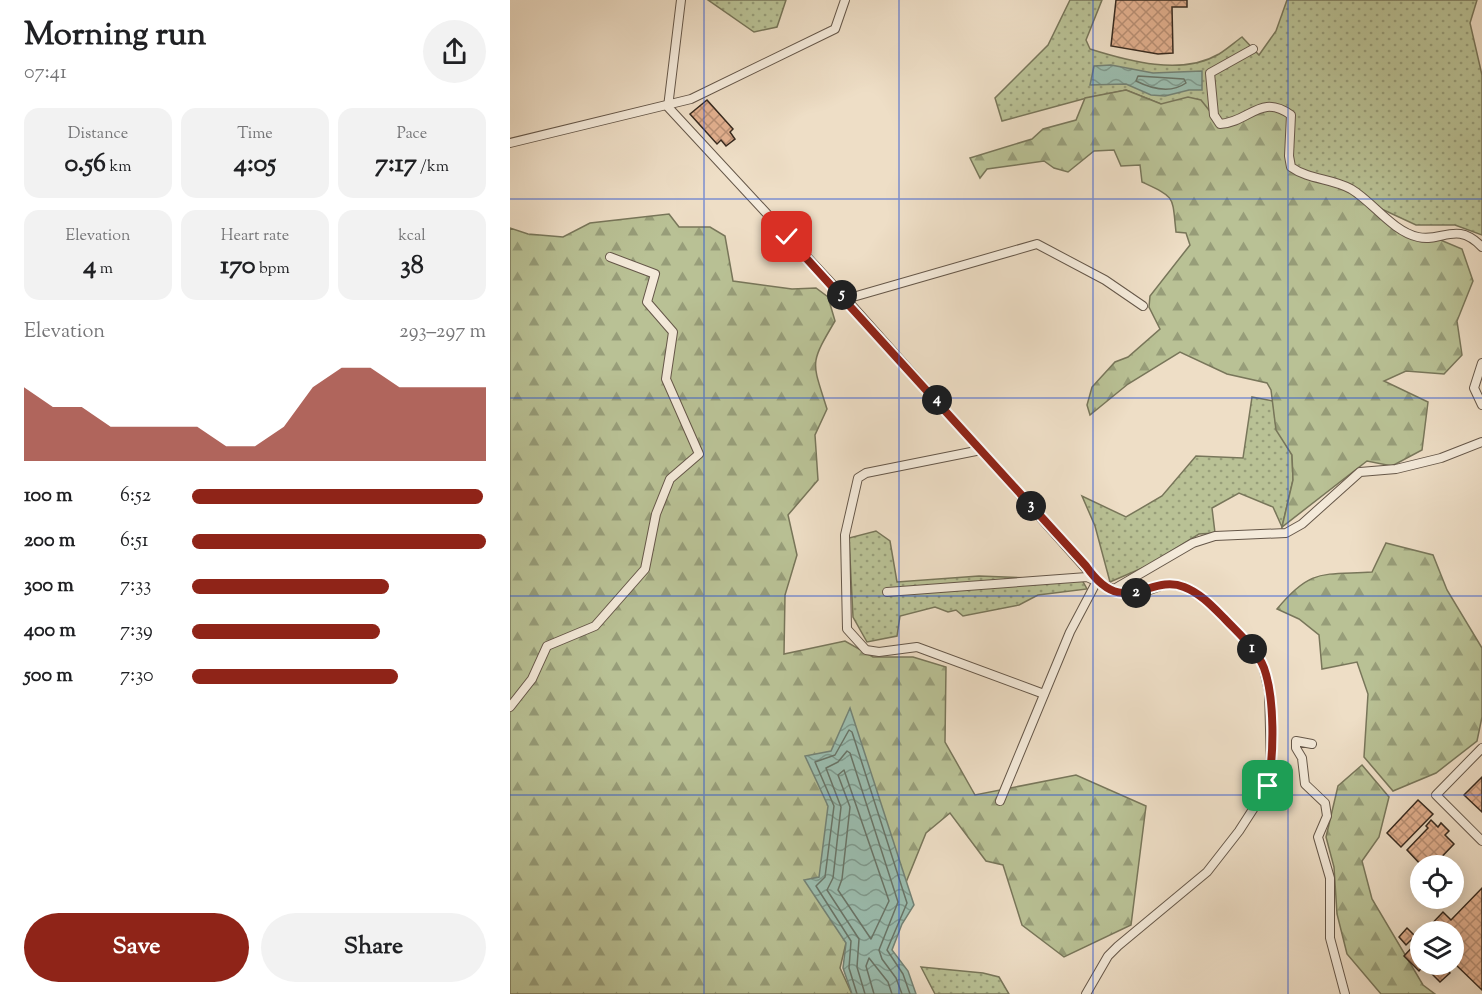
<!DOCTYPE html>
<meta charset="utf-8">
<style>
:root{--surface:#fff;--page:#f2f2f2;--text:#202124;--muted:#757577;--accent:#8f2418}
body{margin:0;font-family:"Sorts Mill Goudy",serif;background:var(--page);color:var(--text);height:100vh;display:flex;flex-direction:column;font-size:22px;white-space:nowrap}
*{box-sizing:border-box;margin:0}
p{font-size:20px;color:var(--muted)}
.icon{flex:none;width:33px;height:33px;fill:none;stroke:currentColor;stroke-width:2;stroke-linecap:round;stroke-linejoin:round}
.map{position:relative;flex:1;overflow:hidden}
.panel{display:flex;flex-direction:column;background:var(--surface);width:510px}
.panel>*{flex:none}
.tools{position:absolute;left:900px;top:855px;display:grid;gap:12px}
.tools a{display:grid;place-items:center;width:54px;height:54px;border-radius:50%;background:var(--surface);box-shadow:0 3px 15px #0003;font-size:30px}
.pin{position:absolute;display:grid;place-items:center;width:51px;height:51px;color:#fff;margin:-26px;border-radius:12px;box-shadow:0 3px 9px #0006}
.km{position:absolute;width:30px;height:30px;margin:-15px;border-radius:50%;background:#222;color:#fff;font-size:16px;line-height:30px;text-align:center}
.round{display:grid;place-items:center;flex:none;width:63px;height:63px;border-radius:32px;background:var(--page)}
.head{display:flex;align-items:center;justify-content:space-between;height:102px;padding:0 24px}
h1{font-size:33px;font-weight:800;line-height:45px}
.metrics{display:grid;grid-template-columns:repeat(3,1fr);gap:9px;height:102px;padding:6px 24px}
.metrics div{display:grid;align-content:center;border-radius:15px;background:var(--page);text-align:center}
.metrics b{font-size:26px;font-weight:800}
.metrics small{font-size:16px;font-weight:400}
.metrics p{font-size:16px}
.chart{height:168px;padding:12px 24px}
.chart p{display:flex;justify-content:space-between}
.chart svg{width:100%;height:108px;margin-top:6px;fill:var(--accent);opacity:.7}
.primary-button{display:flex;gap:12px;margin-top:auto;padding:12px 24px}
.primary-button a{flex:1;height:69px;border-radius:36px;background:var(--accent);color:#fff;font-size:24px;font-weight:800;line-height:69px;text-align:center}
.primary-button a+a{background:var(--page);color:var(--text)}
ul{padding:0 24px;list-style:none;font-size:20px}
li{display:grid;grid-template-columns:96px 72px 1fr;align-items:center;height:45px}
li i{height:15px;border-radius:8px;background:var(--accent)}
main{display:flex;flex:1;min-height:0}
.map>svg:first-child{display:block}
.grass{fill:url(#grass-dots);stroke:#78765a;stroke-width:1.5}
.forest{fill:url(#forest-firs);stroke:#78765a;stroke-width:1.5}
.water{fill:url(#water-waves);stroke:#738275;stroke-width:1.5}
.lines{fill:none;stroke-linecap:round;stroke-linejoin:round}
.shore{stroke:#697467;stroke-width:1.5}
.building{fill:url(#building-cross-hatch);stroke:#372a1f;stroke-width:1.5}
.minor-casing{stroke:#655749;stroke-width:10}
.minor{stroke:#f4eada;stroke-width:8}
.route-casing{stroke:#fff;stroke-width:12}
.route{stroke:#8f2418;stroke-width:8}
.grid{fill:none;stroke:#1d4ed8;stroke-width:1.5;stroke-opacity:0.55}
</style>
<main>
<section class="panel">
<div class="head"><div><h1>Morning run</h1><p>07:41</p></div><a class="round"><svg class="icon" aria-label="share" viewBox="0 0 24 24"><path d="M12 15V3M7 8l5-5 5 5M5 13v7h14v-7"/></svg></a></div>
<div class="metrics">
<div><p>Distance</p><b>0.56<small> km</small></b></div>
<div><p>Time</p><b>4:05</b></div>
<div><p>Pace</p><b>7:17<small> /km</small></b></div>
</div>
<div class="metrics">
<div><p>Elevation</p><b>4<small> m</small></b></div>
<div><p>Heart rate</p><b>170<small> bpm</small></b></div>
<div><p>kcal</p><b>38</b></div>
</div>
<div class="chart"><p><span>Elevation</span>293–297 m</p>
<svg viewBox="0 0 160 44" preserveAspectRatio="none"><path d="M0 44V14L10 22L20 22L30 30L40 30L50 30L60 30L70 38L80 38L90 30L100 14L110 6L120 6L130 14L140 14L150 14L160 14V44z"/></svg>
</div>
<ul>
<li><b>100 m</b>6:52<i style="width:99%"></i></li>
<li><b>200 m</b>6:51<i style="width:100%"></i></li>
<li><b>300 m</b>7:33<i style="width:67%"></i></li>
<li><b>400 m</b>7:39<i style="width:64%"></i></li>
<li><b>500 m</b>7:30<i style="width:70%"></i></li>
</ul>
<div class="primary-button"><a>Save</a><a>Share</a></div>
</section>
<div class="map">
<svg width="972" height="994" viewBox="0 0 972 994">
<defs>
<pattern id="grass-dots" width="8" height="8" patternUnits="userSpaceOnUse" patternTransform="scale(1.5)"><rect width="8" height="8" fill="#b9c195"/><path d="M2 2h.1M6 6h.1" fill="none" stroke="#979d79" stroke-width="1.8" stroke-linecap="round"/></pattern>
<pattern id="forest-firs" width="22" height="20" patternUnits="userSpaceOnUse" patternTransform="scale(1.5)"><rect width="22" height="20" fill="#b9c195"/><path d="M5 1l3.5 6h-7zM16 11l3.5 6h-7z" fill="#979d79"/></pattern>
<pattern id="water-waves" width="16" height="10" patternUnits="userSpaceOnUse" patternTransform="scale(1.5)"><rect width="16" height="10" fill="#9bbdaf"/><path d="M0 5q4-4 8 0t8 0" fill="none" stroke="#7f9a8e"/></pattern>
<pattern id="building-cross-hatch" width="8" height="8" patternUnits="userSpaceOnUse" patternTransform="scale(1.5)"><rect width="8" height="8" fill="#e2b08f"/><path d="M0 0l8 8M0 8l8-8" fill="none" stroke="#b88f74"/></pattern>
</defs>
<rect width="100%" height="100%" fill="#eedec6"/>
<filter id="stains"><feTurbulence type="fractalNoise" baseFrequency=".00333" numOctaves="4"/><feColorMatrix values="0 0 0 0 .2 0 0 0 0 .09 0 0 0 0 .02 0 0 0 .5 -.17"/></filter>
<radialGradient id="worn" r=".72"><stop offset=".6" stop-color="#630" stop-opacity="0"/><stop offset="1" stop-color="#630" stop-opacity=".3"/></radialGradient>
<g class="grass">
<polygon points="198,0 276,0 267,27 244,32"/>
<path d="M560 0H592L576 40 580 49C618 61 672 76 709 54 717 49 725 42 732 37L749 55 766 31 777 0H967L960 23 972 75V235L945 225H906L781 167 723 123 651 104 616 90 573 99 492 121 485 98 538 45Z"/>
<polygon points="742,397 763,401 766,427 782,455 783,480 772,527 763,507 729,493 702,508 705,533 689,534 637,566 600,582 585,526 572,496 616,517 652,496 686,456 733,458"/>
<polygon points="366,531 380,541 387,582 469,576 572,580 577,589 528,595 509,605 453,616 446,610 438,612 425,607 390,616 387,636 357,642 343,617 339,538"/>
<polygon points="411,967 473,973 489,977 499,994 425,994"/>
</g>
<g class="forest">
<path d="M616 90 651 104 678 97 691 100 710 124 758 106 778 114 781 167 844 191 898 232 921 236 952 249 963 281 947 321 952 355 934 374 896 371 874 381 918 402 912 450 882 466 857 461 772 527 783 480 782 455 766 430 761 390 757 383 717 374 670 352 618 384 580 415 577 405 582 387 605 362 618 357 650 329 639 307 640 296 680 245 676 233 666 232C662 195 666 198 632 182L630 165 611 166 604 150 584 151 558 172 544 168 534 161 477 169 470 178 460 158 522 139 533 129 566 120 575 98Z"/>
<path d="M159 214 169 227H200L215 236 223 281 282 289 306 288 318 297 325 321C299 365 302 361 317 409L305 435 308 480 278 515 287 555 275 595 274 654 335 641 363 657H403L436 667 435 742 465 795 566 775 636 806 621 925 554 957 512 925 493 865 476 861 440 813 416 833 386 907 336 943 330 968 342 994H0V228L18 234 53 237 80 223Z"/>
<path d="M876 543 923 555 937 590 972 648V717L967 741 926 773 883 791 854 757 858 694 847 662 812 669 809 635 789 619 767 609C801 568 812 575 862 572Z"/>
<polygon points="852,765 879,797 869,837 852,861 862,899 913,985 925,994 871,994 837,954 827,914 824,867 816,837 828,786"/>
</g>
<g class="water">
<polygon points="601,65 643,73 692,71 692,90 679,90 655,96 641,95 616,84 580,85 584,66"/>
<polygon points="340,708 404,905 392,924 382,950 398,971 406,994 342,994 333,968 336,943 294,880 309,877 318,806 295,756 321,751"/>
</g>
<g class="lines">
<g class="shore">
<path d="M628 76 674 79 676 83C660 94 642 89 626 81Z"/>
<polygon points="334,770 379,901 361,939 328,890 332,879 340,807 328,775"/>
<polyline points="347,994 339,968 341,941 306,886 315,877 324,806 305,762 325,755 339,730 342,732 397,903 377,950 393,974 400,994"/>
<polyline points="355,994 347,967 349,939 317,890 323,878 331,807 316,768 328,762 337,751 340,753 388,902 369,950 372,959 386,978 392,994"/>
<polyline points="364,994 356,966 359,958 378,982 382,994"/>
</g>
</g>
<g class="building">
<polygon points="606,0 677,0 677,7 662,7 663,53 648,54 601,46"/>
<polygon points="197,100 223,129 220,132 225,139 216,146 211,140 207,144 180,114"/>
<polygon points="972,777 972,812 954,795"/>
<polygon points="908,800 923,814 891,847 877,833"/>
<polygon points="921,820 928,827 931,823 939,831 935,835 944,844 923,866 912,866 897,850 918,828 916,826"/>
<polygon points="972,888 972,990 944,963 944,932 914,932 933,912 941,920"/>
<polygon points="897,928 905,936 896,945 889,937"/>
<polygon points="909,940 910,964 915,964 909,971 894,956"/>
<polygon points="921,964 932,964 940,973 930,982 917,969"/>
</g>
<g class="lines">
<defs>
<g id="minor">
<polyline points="171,0 158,107 336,299 586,580"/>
<path d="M743 49 700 73 704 115 710 124C740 122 750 93 781 115L779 156 781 167C799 180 821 178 841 189 863 202 882 231 908 237 932 243 946 220 972 247"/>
<polyline points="0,143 181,99 325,29 335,0"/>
<polyline points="336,299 527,244 595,280 633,306"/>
<polyline points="972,363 964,388 972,405"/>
<polyline points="471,450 356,473 348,478 335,535 337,629 356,650 369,652 407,647 534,694"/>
<polyline points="604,589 683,543 705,536 776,533 792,524 850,472 886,469 931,458 972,442"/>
<polyline points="377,592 577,577 614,594 631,593 656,584 673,586 693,598 741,645 753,666 759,691 761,767 758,786 729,831 697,872 608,946 598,956 576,994"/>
<polyline points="0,707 22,679 37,646 85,626 135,569 146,514 160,479 189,454 156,379 163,332 137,302 145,274 100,257"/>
<polyline points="802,744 786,741 786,748 792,758 795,784 815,803 817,816 808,837 820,878 820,938 835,994"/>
<polyline points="972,748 926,795 972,841"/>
<polyline points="490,801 560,632 587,581"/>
</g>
</defs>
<use href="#minor" class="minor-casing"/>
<use href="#minor" class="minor"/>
</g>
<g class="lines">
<defs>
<path id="route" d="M277 237 576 566C614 621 639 573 674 587 690 593 702 606 714 618 728 633 746 648 754 668 765 699 764 754 758 786"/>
</defs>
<use href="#route" class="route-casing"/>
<use href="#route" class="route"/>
</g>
<path class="grid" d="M194 0V994M389 0V994M583 0V994M778 0V994M0 199H972M0 398H972M0 596H972M0 795H972"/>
<rect width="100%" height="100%" filter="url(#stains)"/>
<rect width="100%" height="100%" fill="url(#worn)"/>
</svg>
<div class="tools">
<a><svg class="icon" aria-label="locate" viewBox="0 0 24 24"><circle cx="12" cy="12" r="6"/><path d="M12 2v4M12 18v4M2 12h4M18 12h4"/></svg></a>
<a><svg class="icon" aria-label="layers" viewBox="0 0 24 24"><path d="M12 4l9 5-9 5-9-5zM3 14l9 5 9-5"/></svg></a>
</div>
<div class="pin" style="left:758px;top:786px;background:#1e9e55"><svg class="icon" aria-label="arrive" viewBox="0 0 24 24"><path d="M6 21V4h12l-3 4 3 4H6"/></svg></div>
<div class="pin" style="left:277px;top:237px;background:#d93025"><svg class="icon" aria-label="check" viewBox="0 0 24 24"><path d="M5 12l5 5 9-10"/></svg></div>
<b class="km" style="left:742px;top:649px">1</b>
<b class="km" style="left:626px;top:593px">2</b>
<b class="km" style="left:521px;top:506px">3</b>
<b class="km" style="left:427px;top:400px">4</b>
<b class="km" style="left:332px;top:295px">5</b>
</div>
</main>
